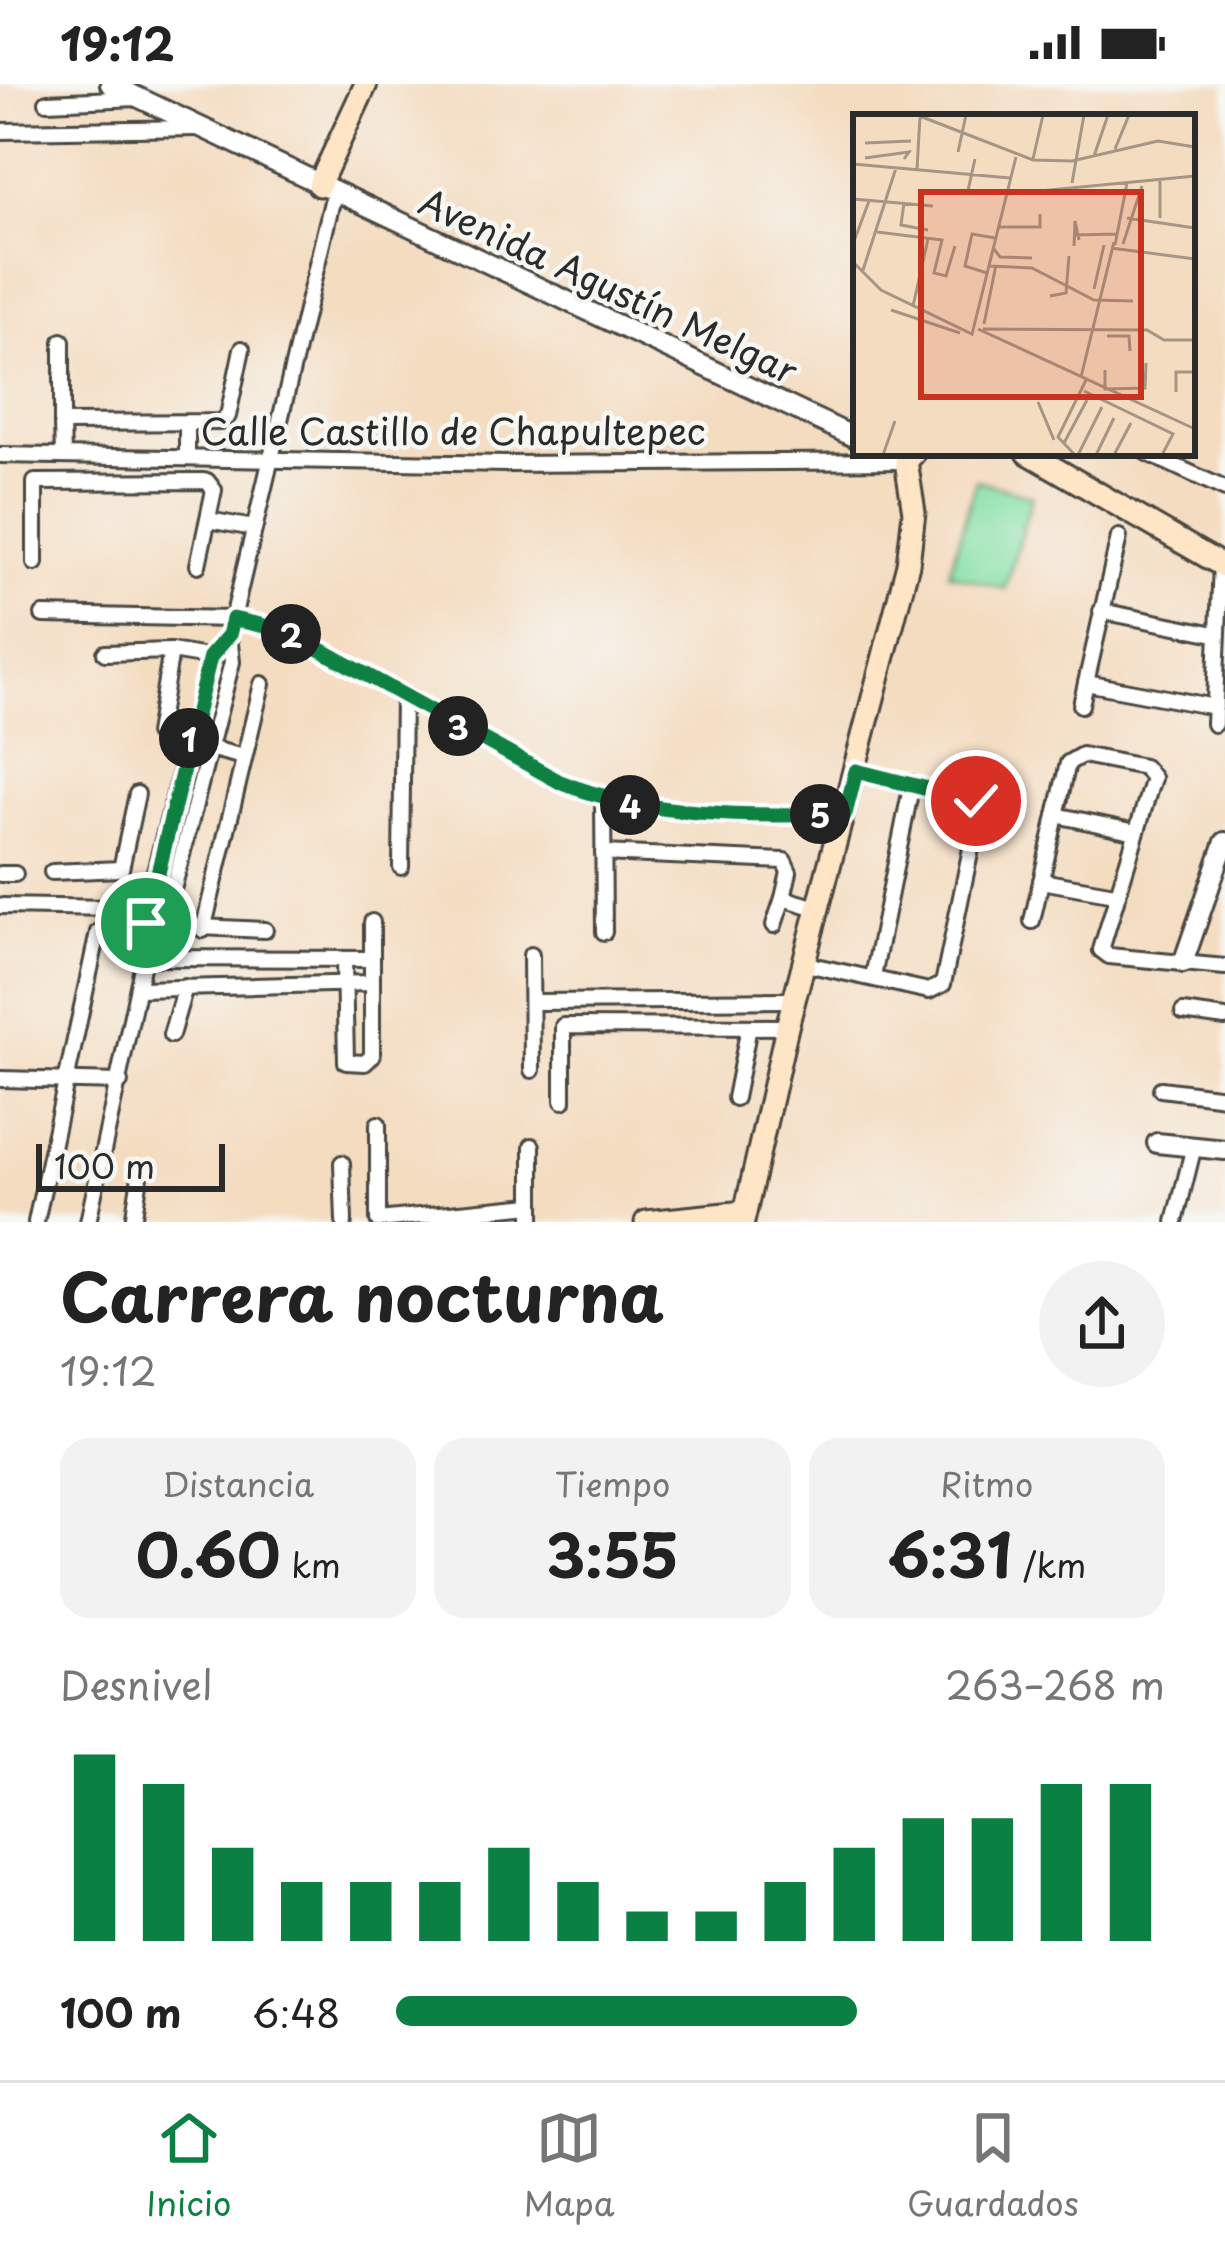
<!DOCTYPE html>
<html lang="es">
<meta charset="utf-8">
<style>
:root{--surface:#fff;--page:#f2f2f2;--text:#222;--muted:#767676;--line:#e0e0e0;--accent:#0b8043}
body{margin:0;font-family:"Playpen Sans",sans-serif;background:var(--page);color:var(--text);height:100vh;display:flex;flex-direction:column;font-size:45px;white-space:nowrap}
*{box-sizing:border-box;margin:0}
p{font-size:39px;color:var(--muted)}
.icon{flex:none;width:66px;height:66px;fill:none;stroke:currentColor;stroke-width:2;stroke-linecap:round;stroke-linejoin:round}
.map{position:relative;height:1138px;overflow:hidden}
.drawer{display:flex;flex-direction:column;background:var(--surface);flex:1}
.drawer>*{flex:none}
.scale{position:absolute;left:36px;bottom:30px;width:189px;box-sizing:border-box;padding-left:12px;border:6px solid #2b2b2b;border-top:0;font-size:33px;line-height:42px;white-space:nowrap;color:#2b2b2b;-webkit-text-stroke:9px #f6f6f2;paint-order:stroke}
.pin{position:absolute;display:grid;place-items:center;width:102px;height:102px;color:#fff;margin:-51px;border:6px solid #fff;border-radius:50%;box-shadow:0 3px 12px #0007}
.km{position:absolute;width:60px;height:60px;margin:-30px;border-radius:50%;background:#222;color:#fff;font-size:33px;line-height:60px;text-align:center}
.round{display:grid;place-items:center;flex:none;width:126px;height:126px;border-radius:63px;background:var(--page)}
.overview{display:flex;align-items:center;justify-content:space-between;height:204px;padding:0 60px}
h1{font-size:66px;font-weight:700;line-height:90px}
.figures{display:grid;grid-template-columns:repeat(3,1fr);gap:18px;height:204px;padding:12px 60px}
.figures div{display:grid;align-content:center;border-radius:30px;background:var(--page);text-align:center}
.figures b{font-size:60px;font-weight:700}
.figures small{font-size:33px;font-weight:400}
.figures p{font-size:33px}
.chart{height:336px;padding:24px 60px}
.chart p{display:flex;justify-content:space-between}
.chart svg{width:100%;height:216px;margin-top:12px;stroke:var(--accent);stroke-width:6}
ul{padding:0 60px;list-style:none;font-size:39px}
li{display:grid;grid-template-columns:192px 144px 1fr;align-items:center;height:90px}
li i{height:30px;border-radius:15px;background:var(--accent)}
.status{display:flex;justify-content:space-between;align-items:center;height:84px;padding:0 60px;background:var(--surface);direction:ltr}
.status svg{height:33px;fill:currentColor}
.menu{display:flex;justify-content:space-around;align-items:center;height:168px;border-top:3px solid var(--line);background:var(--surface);font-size:33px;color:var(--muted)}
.menu a{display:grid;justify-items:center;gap:6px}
.menu .active{color:var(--accent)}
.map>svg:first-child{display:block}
.green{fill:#85e0a6;stroke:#588668;stroke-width:3}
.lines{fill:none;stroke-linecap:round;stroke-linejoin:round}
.minor-casing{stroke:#494641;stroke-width:20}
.tertiary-casing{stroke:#494641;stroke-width:24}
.secondary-casing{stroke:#494641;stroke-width:27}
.minor{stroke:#fff;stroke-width:14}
.tertiary{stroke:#fff;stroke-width:18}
.secondary{stroke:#fee5c5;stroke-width:21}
.route-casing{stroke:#fff;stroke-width:24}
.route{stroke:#0b8043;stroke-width:15}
.labels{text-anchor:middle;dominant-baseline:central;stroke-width:9;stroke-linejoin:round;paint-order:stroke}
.street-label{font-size:36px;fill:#2b2b2b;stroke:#f6f6f2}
.inset-road{fill:none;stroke:#a49584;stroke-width:3}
.view{fill:#c8321e;fill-opacity:0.15;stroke:#c8321e;stroke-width:6}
.inset-edge{fill:none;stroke:#2b2b2b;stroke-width:6}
</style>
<div class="status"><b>19:12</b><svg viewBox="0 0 49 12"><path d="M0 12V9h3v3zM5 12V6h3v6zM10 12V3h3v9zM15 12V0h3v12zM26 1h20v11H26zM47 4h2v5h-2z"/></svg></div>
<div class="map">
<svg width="1225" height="1138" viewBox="0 0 1225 1138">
<rect width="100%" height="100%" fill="#f6f6f2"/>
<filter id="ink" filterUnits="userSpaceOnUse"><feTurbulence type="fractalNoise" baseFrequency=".00833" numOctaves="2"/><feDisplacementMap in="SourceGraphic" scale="24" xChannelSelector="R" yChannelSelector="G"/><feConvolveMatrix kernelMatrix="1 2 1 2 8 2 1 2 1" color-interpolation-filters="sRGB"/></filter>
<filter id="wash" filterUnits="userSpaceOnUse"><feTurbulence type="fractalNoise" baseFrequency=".004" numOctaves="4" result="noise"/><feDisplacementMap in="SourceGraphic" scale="48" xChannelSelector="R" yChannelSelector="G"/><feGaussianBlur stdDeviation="2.7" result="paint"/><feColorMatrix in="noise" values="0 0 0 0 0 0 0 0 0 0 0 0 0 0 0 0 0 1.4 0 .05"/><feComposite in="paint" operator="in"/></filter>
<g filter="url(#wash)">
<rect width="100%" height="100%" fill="#f4dcc0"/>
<polygon class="green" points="976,396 1032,412 1005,505 949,489"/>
</g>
<g filter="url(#ink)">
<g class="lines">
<defs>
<g id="minor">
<polyline points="47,18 138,14"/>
<polyline points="0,47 199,44"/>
<polyline points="62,257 62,339 221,338 228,332 242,265"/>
<polyline points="62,339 63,372"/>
<polyline points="187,339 187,374"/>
<polyline points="1147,369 1225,405"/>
<polyline points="0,371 508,380 906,377"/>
<polyline points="208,436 254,444"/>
<polyline points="35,479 35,398 207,397 214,406 198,481"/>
<polyline points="1101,527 1215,550"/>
<path d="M43 531 233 535 287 547 560 698C650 734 749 733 845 730"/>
<polyline points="105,569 171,567 213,574"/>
<polyline points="1086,599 1215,623"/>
<polyline points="1081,621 1119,453"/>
<polyline points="1214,640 1221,480"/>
<polyline points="157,650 171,567"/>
<polyline points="209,664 243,673"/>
<polyline points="603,716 604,848"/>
<polyline points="1056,731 1136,748"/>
<polyline points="603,769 784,777 789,788 783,814 820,825"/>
<polyline points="401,783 403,611"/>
<polyline points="52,788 121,785 137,710"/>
<polyline points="0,790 15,790"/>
<polyline points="1041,797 1115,810"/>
<polyline points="0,822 168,825"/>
<polyline points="1032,837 1068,679 1082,671 1144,683 1153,694 1101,866 1109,872 1225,883"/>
<polyline points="157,841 265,846"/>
<polyline points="774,841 783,814"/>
<polyline points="203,846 262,600"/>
<polyline points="146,862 168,825 232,578 229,551 334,109"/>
<polyline points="531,871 532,986"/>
<polyline points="144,874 371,875"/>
<polyline points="344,875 346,978 365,979 372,972 372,838"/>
<polyline points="806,880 929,907 943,900 980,721 856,687"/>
<polyline points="873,893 912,699"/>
<polyline points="139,905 371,899"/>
<polyline points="534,918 795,916"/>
<polyline points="1183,928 1225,934"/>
<polyline points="171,951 185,903"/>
<polyline points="0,995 120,998"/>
<polyline points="1161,1005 1225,1013"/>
<polyline points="735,1014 749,943"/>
<polyline points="563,1017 563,942 787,943"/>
<polyline points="378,1040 378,1136 532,1121"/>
<polyline points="532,1062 532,1138"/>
<polyline points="342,1079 344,1138"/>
<polyline points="36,1138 98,848"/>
<polyline points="88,1138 144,874 146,822 210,573 229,551"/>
<polyline points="133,1138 140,1092"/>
<polyline points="1175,1138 1194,1062"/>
</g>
<g id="tertiary">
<polyline points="110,0 856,354"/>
<polyline points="1183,879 1225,758"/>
<polyline points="1157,1059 1225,1066"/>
</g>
<g id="secondary">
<polyline points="319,101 366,0"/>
<polyline points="1028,369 1225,483"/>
<polyline points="646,1138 745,1128"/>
<polyline points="743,1138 787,943 908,480 914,428 906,377 914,369"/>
</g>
</defs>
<use href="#minor" class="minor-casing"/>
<use href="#tertiary" class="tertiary-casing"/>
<use href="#secondary" class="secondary-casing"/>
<use href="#minor" class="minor"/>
<use href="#tertiary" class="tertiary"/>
<use href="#secondary" class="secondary"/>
</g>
</g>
<g class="lines" filter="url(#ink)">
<defs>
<path id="route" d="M146 839 210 573 229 551 233 535 287 547 560 698C650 734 749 732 845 730L856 687 976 717"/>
</defs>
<use href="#route" class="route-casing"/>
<use href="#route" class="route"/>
</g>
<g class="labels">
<g class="street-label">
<text transform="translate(609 201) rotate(25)">Avenida Agustín Melgar</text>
<text x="453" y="346">Calle Castillo de Chapultepec</text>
</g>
</g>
<g transform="translate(853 30)">
<rect width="342" height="342" fill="#f4dcc0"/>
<path class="inset-road" d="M64 1 180 46 219 47 305 27 342 33M12 29 58 27M262 35 276 1M105 38 113 1M241 42 255 1M12 44 56 38 51 45M180 45 190 1M0 50 157 64M64 55 67 2M219 69 231 1M154 80 342 62M114 81 122 45M0 85 80 92M51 89 48 111 75 116M274 104 342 114M307 104V67M146 113H187V100M24 118 89 126 81 159 93 162 102 132M222 121 263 120M0 130 16 87M270 130 289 72M262 131 274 69M221 132 222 107 226 126M258 134 342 145M141 135 147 143 179 144M0 148 28 176 119 220 163 43M137 152 179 154 241 186 280 187M10 156 43 54M134 159 112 152 119 120 142 124M241 175 251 131M197 182 213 179 216 142M60 192 75 125M38 196 107 219M131 210 143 151M125 215 342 315M130 215 294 216 311 226H342M254 222H276L277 237M252 256V275L292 274 293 249M228 263 261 128M231 277 320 320 309 341M323 278V258H342M185 288 201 326M211 329 234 286M30 341 42 307M222 341 205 323 233 266M225 341 249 293M243 341 261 304M261 341 278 309"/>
<path class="view" d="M68 78H288V283H68Z"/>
<rect width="342" height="342" class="inset-edge"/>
</g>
</svg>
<div class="scale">100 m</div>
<div class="pin" style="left:146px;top:839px;background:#1e9e55"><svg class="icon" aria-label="arrive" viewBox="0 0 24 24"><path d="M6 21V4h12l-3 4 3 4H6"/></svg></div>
<div class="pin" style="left:976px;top:717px;background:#d93025"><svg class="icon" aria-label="check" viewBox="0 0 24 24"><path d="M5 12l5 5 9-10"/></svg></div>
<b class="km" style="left:189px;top:654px">1</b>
<b class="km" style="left:291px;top:550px">2</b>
<b class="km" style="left:458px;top:642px">3</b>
<b class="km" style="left:630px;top:721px">4</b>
<b class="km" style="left:820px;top:730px">5</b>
</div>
<section class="drawer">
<div class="overview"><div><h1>Carrera nocturna</h1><p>19:12</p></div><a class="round"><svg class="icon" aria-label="share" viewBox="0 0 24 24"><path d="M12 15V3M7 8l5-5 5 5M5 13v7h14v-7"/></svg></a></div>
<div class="figures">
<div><p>Distancia</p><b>0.60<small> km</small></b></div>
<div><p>Tiempo</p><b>3:55</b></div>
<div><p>Ritmo</p><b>6:31<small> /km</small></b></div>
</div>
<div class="chart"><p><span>Desnivel</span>263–268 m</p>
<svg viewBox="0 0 160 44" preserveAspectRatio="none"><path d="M5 44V6M15 44V12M25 44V25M35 44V32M45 44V32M55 44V32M65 44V25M75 44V32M85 44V38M95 44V38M105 44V32M115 44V25M125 44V19M135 44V19M145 44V12M155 44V12"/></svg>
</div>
<ul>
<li><b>100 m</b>6:48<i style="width:60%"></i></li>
</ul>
</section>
<nav class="menu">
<a class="active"><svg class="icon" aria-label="home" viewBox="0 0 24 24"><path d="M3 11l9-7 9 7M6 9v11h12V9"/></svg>Inicio</a>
<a><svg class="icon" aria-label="map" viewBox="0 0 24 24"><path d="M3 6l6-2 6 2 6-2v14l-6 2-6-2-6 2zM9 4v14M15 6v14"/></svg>Mapa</a>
<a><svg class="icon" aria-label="saved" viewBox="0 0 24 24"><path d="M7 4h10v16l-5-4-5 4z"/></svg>Guardados</a>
</nav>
